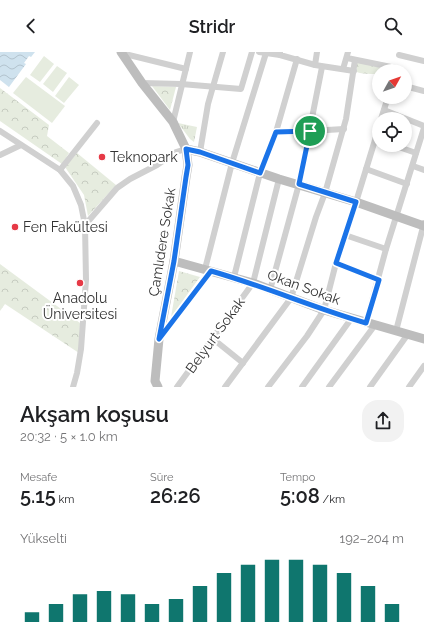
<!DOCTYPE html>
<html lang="tr">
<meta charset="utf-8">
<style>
:root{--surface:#fff;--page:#f2f2f2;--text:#202124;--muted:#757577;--accent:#0f766e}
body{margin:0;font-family:Raleway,sans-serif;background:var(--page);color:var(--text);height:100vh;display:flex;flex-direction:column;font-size:15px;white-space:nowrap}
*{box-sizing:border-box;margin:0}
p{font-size:13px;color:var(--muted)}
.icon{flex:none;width:22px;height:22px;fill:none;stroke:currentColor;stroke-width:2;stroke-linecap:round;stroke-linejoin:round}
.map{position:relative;height:335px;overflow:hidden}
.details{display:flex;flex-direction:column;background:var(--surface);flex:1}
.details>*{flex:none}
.needle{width:26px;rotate:50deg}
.tools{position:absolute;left:372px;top:12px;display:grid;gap:8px}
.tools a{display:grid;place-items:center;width:40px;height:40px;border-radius:50%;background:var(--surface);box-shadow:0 2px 6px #0003;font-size:20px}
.pin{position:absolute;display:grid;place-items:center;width:34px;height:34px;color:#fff;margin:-17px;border:2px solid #fff;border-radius:50%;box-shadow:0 1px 4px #0007}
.round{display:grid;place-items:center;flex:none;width:42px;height:42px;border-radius:16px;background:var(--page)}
.head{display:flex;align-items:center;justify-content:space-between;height:68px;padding:0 20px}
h1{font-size:22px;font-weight:600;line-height:30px}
.figures{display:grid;grid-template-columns:repeat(3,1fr);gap:6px;height:68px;padding:4px 20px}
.figures div{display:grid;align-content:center}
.figures b{font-size:20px;font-weight:600}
.figures small{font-size:11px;font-weight:400}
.figures p{font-size:11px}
.chart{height:112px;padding:8px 20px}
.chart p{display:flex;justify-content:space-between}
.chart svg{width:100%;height:72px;margin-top:4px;stroke:var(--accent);stroke-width:6}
header{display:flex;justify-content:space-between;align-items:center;height:52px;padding:0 20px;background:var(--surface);font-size:18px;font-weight:600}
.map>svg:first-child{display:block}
.grass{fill:url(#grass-tufts)}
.park{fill:url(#park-crowns)}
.garden{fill:#e6ecdf}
.water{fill:url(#water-waves)}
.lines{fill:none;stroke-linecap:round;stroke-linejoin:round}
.street{stroke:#d0d0d0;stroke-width:6}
.secondary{stroke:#bdbdbd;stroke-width:9}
.route-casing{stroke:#fff;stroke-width:8}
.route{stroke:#1a73e8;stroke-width:5}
.poi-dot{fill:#e63946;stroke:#fff;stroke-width:1.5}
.labels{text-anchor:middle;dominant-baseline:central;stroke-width:4;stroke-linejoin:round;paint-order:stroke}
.poi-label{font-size:14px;fill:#333;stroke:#fff;text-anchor:start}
.street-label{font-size:14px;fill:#333;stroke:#fff}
</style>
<header><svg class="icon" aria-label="back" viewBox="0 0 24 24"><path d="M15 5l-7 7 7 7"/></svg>Stridr<svg class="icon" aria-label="search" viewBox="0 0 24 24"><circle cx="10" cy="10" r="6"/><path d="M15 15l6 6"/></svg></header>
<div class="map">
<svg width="424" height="335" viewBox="0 0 424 335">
<defs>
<pattern id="grass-tufts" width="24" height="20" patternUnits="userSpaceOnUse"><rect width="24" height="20" fill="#e6ecdf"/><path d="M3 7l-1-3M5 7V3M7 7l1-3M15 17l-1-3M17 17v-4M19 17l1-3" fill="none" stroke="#c6cbc0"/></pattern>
<pattern id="park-crowns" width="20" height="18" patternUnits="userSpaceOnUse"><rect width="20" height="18" fill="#e6ecdf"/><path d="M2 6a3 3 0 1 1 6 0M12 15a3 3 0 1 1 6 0" fill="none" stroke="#c6cbc0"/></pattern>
<pattern id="water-waves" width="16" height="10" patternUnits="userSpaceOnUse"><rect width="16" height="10" fill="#cfe2ee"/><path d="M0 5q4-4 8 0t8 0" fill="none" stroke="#b2c2cd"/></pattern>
</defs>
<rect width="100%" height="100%" fill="#fff"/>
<polygon class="grass" points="178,71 197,75 194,90 190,87"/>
<g class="park">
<path d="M356 9 389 15V19H379V22C373 22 361 22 357 20Z"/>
<polygon points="152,34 176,35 170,58"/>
<polygon points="0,36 49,73 47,84 69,101 62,112 0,69"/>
<polygon points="77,101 116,133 88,164 84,143 65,115"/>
<polygon points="0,212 80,271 79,301 5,252 0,259"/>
<polygon points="179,219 200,225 171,265"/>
</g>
<g class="garden">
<polygon points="44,4 54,12 40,30 30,23"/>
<polygon points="57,14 67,21 53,40 43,32"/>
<polygon points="26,25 65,54 52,71 13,41"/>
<polygon points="69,25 79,33 64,51 55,44"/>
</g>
<polygon class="water" points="0,0 35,0 31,5 29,4 24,11 26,12 9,35 0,28"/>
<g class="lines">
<g class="street">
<polyline points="259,0 280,3"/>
<polyline points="280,0 280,3 315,13"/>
<polyline points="317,0 315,13 354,19"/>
<polyline points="121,1 186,17"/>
<polyline points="399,3 424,9"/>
<polyline points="347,6 396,16"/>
<polyline points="343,17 348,0"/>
<polyline points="142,31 181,32 241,37 252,0"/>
<polyline points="405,34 424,39"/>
<polyline points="384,58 424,74"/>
<polyline points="381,67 388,45"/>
<polyline points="173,70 190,0"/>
<polyline points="0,79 60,118 73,134 81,153 85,173 86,228 81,297 77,321 73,335"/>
<polyline points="276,80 310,79 344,77"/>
<polyline points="393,93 416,101"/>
<polyline points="200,100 208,52 223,0"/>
<polyline points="0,103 21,93"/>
<polyline points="413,114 424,118"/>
<polyline points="366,117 407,132"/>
<polyline points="60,118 97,71"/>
<polyline points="85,173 117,136 130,127 157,113 176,100 186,97"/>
<polyline points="345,183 386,197"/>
<polyline points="336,211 379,228"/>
<polyline points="205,217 232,111 266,1"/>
<polyline points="234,225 260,121 276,80 297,7"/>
<polyline points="270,238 299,132 322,15"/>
<polyline points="366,271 386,197 424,76"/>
<polyline points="396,279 424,171"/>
<polyline points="161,284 211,219"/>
<polyline points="212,286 243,311"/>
<polyline points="177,335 253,231 279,127"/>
<polyline points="225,335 291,246 316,165 325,141 346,67 355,8"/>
<polyline points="268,335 307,284 324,258 337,207 356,150 379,75"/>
<polyline points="302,335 351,267"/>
<polyline points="329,335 375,273"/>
<polyline points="370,335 408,282"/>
<polyline points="409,335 424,314"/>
</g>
<g class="secondary">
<polyline points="121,0 142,31 173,70 186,97 188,113 186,125 174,209 159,287 155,329 158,335"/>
<polyline points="186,97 200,100 279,127 356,150 424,174"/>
<polyline points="174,209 253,231 324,258 424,287"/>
</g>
</g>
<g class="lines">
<defs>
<path id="route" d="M310 79 299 132 356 150 336 211 379 228 366 271C314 256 264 234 211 219L159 287 174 209 186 125 188 113 186 97 200 100 260 121 276 80Z"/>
</defs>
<use href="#route" class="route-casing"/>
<use href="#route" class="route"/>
</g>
<g class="poi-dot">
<circle cx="102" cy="105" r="4"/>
<circle cx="15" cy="175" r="4"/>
<circle cx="80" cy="231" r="4"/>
</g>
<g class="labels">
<g class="poi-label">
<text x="110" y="105">Teknopark</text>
<text x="23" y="175">Fen Fakültesi</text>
<text x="80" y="246" text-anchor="middle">Anadolu<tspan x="80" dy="16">Üniversitesi</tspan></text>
</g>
<g class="street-label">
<text transform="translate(162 190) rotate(-81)">Çamlıdere Sokak</text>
<text transform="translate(304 235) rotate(20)">Okan Sokak</text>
<text transform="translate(215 283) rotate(-54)">Belyurt Sokak</text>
</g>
</g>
</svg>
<div class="tools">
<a><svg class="needle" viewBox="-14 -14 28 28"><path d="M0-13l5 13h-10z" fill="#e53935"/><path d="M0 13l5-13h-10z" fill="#757577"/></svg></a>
<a><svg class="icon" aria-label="locate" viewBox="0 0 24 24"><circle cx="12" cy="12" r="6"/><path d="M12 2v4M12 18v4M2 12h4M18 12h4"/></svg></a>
</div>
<div class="pin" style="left:310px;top:79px;background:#1e9e55"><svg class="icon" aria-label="arrive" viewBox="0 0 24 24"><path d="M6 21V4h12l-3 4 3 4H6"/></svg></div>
</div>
<section class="details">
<div class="head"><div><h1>Akşam koşusu</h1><p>20:32 · 5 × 1.0 km</p></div><a class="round"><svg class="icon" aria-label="share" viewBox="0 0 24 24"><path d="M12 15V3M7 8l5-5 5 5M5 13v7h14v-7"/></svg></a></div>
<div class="figures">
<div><p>Mesafe</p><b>5.15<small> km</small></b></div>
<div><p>Süre</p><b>26:26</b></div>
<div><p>Tempo</p><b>5:08<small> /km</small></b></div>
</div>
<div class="chart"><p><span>Yükselti</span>192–204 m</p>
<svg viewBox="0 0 160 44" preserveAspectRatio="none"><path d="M5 44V38M15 44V33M25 44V27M35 44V25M45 44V27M55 44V33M65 44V30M75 44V22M85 44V14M95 44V9M105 44V6M115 44V6M125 44V9M135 44V14M145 44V22M155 44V33"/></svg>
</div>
</section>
